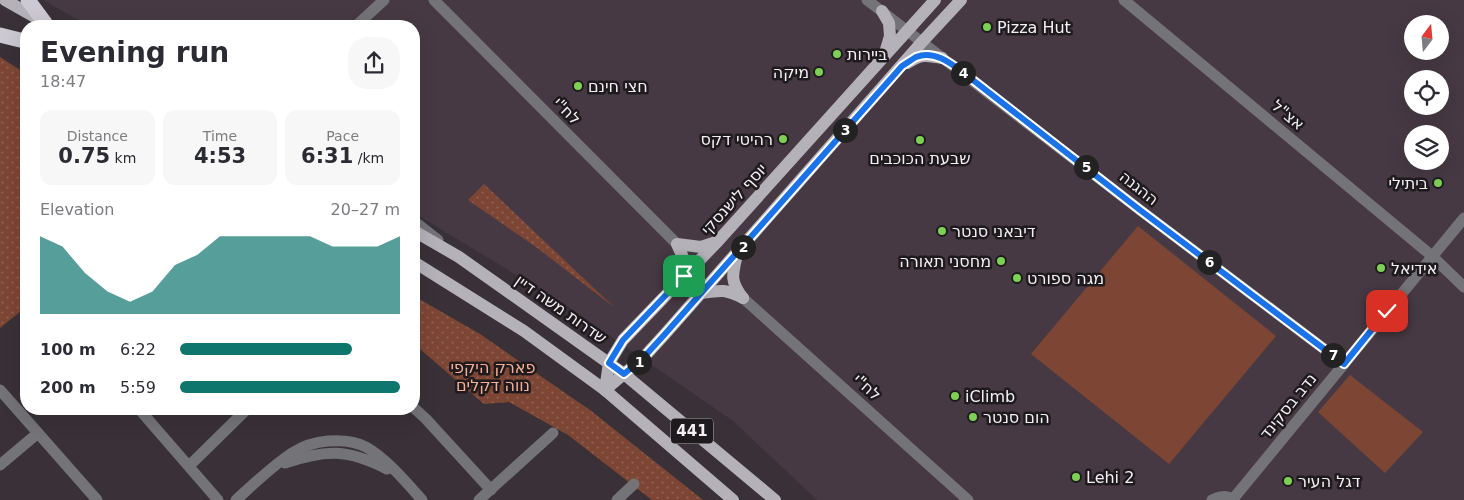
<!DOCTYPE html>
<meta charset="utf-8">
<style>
:root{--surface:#fff;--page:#f7f7f7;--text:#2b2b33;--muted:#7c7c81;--accent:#0f766e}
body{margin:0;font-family:"DejaVu Sans","Noto Sans Hebrew",sans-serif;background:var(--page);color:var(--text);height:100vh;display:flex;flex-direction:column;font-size:19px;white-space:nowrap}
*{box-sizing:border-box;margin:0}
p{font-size:16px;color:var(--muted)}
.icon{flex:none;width:28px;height:28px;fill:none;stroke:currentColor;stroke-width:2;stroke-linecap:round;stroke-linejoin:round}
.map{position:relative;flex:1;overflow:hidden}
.details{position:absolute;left:20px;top:20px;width:400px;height:395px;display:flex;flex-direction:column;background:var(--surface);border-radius:20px;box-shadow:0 5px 20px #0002}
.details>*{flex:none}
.needle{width:32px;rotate:16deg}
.controls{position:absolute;left:1404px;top:15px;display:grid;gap:10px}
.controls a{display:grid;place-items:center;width:45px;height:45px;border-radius:50%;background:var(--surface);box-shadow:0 5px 20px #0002;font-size:25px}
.pin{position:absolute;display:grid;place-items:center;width:42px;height:42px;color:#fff;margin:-21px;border-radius:10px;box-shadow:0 2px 8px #0006}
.km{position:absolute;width:25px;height:25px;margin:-12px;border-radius:50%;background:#222;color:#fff;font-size:14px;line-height:25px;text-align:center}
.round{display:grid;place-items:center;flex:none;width:52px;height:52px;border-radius:20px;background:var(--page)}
.summary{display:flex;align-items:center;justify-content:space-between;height:85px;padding:0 20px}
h1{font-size:28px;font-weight:700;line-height:38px}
.figures{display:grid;grid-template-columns:repeat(3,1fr);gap:8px;height:85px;padding:5px 20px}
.figures div{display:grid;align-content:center;border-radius:12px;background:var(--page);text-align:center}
.figures b{font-size:21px;font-weight:700}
.figures small{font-size:14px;font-weight:400}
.figures p{font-size:14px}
.chart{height:140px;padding:10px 20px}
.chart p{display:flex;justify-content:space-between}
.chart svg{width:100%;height:90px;margin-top:5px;fill:var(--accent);opacity:.7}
ul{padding:0 20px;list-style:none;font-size:16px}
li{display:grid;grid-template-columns:80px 60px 1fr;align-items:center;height:38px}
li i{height:12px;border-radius:6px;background:var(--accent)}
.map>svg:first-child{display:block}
.built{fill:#463943;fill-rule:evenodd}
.grass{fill:#7d4634}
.park{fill:url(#park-dots)}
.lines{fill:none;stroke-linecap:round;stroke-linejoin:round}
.minor{stroke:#747377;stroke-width:11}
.major{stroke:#b4b1b9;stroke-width:12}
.highway{stroke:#cdc9d3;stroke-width:15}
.route-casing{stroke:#fff;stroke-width:10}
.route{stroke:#1a73e8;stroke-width:6}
.poi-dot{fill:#7cd154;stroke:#1e1a1d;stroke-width:2}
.labels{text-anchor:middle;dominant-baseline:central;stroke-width:5;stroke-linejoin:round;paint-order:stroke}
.shield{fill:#1e1a1d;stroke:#b4afb3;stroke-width:1}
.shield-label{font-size:15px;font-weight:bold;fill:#f4eff3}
.poi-label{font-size:16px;fill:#f4eff3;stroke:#1e1a1d;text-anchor:start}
.street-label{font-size:16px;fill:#f4eff3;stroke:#1e1a1d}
.park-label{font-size:16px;fill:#f7ae96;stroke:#1e1a1d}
</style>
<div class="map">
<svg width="1464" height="500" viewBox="0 0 1464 500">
<defs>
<pattern id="park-dots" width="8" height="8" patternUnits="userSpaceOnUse" patternTransform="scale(1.25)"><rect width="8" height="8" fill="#7d4634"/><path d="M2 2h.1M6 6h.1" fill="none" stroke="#906152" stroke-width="1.8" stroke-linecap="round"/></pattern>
</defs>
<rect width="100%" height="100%" fill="#393137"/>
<path class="built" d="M43 0H1464V500H817L733 421 561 302 414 213V26H89ZM1412 24H1440V51H1412ZM1412 79H1440V106H1412ZM1412 134H1440V161H1412Z"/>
<g class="grass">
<polygon points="1138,226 1276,336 1169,464 1031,354"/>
<polygon points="1350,375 1423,432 1385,473 1318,412"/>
</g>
<g class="park">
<polygon points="0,57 26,74 26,307 0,328"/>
<polygon points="484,184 615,308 536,247 468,200"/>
<polygon points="414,296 480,334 568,395 590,410 703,500 652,500 568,435 509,402 484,404 414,344"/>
</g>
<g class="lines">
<g class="minor">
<polyline points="434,0 677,244"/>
<polyline points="867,0 1140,210 1344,364"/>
<polyline points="1124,0 1432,256 1464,287"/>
<polyline points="356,26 384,0"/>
<polyline points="414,221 438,240"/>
<polyline points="743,298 968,500"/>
<polyline points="0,390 97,500"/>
<polyline points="414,408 426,419 491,490"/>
<polyline points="139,409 218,500"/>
<path d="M285 463C326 449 348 449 387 469"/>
<polyline points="0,465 38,433"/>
<polyline points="189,466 247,409"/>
<polyline points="1233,499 1464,218"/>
<path d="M236 500C254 484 272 466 292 453 303 446 316 442 328 441 341 440 355 441 366 447 386 458 407 483 422 500"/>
<polyline points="479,500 553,433"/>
<polyline points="617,500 634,484"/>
<path d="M1212 500C1220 496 1226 495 1234 500"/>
</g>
<g class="major">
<polyline points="5,0 42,21"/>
<polyline points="882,11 889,23 890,36 885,53"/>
<path d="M907 63C922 54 925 55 942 58"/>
<polyline points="414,231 459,257 624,374 775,500"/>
<path d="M737 255C732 275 730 282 743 298"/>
<polyline points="414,262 524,331 605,390 733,500"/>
<polyline points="684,276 685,262 677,244 701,247 716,242"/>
<path d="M702 293C721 290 726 289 743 298"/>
<polyline points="605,390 644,357 665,334 922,42 961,0"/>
<polyline points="605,390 609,363 623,340 718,241 935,0"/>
</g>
<g class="highway">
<polyline points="28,0 45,23"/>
<polyline points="0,35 20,40"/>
</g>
</g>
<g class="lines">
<defs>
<path id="route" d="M684 276 623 340 609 363 624 374 644 357 665 334 902 66C907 63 911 60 916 57 936 49 954 66 969 77L1140 210 1344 364 1387 311"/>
</defs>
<use href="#route" class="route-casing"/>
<use href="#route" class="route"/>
</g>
<g class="poi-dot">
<circle cx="987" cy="27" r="5"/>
<circle cx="837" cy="54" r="5"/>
<circle cx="819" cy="72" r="5"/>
<circle cx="578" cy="86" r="5"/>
<circle cx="783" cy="139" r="5"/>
<circle cx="920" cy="140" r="5"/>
<circle cx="1438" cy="183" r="5"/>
<circle cx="942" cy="231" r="5"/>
<circle cx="1001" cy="261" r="5"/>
<circle cx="1381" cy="268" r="5"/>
<circle cx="1017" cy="278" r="5"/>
<circle cx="955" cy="396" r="5"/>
<circle cx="973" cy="417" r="5"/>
<circle cx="1076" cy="477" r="5"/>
<circle cx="1288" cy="481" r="5"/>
</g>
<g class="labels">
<rect class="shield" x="671" y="418.5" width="42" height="25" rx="4"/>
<g class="shield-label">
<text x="692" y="431">441</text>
</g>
<g class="poi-label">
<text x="997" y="27">Pizza Hut</text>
<text x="847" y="54">ביירות</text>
<text x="809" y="72" text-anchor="end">מיקה</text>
<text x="588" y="86">חצי חינם</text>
<text x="773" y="139" text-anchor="end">רהיטי דקס</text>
<text x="920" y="158" text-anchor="middle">שבעת הכוכבים</text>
<text x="1428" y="183" text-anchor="end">ביתילי</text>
<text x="952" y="231">דיבאני סנטר</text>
<text x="991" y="261" text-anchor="end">מחסני תאורה</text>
<text x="1391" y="268">אידיאל</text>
<text x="1027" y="278">מגה ספורט</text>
<text x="965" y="396">iClimb</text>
<text x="983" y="417">הום סנטר</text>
<text x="1086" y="477">Lehi 2</text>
<text x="1298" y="481">דגל העיר</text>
</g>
<g class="street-label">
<text transform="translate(567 111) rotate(45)">לח"י</text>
<text transform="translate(1288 115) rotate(40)">אצ"ל</text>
<text transform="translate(1139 188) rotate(38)">ההגנה</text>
<text transform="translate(734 199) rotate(-48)">יוסף לישנסקי</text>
<text transform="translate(561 309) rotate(35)">שדרות משה דיין</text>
<text transform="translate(867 387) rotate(42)">לח"י</text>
<text transform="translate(1288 406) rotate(-51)">נדב בסקינד</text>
</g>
<g class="park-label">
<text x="493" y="367">פארק היקפי<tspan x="493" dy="18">נווה דקלים</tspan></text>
</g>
</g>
</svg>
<div class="controls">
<a><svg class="needle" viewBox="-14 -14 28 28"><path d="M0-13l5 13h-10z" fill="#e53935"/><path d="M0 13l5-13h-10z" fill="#7c7c81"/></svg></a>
<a><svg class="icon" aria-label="locate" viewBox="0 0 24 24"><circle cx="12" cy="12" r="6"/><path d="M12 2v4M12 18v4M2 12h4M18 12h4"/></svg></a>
<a><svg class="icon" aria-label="layers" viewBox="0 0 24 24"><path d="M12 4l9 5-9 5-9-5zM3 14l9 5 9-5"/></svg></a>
</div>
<div class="pin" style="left:684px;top:276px;background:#1e9e55"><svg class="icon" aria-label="arrive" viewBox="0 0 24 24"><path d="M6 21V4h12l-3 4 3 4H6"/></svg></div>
<div class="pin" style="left:1387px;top:311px;background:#d93025"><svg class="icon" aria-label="check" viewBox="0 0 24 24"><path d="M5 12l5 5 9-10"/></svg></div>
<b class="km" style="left:639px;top:362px">1</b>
<b class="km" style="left:743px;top:247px">2</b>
<b class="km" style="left:845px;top:130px">3</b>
<b class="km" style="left:963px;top:73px">4</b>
<b class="km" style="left:1086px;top:167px">5</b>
<b class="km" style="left:1209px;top:262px">6</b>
<b class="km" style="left:1333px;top:355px">7</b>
<section class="details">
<div class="summary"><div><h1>Evening run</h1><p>18:47</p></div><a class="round"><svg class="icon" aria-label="share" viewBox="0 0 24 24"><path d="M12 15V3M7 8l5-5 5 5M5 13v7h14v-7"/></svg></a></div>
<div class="figures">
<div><p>Distance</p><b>0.75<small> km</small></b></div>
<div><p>Time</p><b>4:53</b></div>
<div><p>Pace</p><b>6:31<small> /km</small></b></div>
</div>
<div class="chart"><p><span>Elevation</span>20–27 m</p>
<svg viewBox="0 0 160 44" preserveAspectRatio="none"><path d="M0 44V6L10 11L20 24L30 33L40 38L50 33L60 20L70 15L80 6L90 6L100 6L110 6L120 6L130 11L140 11L150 11L160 6V44z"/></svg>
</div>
<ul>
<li><b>100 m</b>6:22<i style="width:78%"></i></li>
<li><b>200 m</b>5:59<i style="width:100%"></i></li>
</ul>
</section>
</div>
